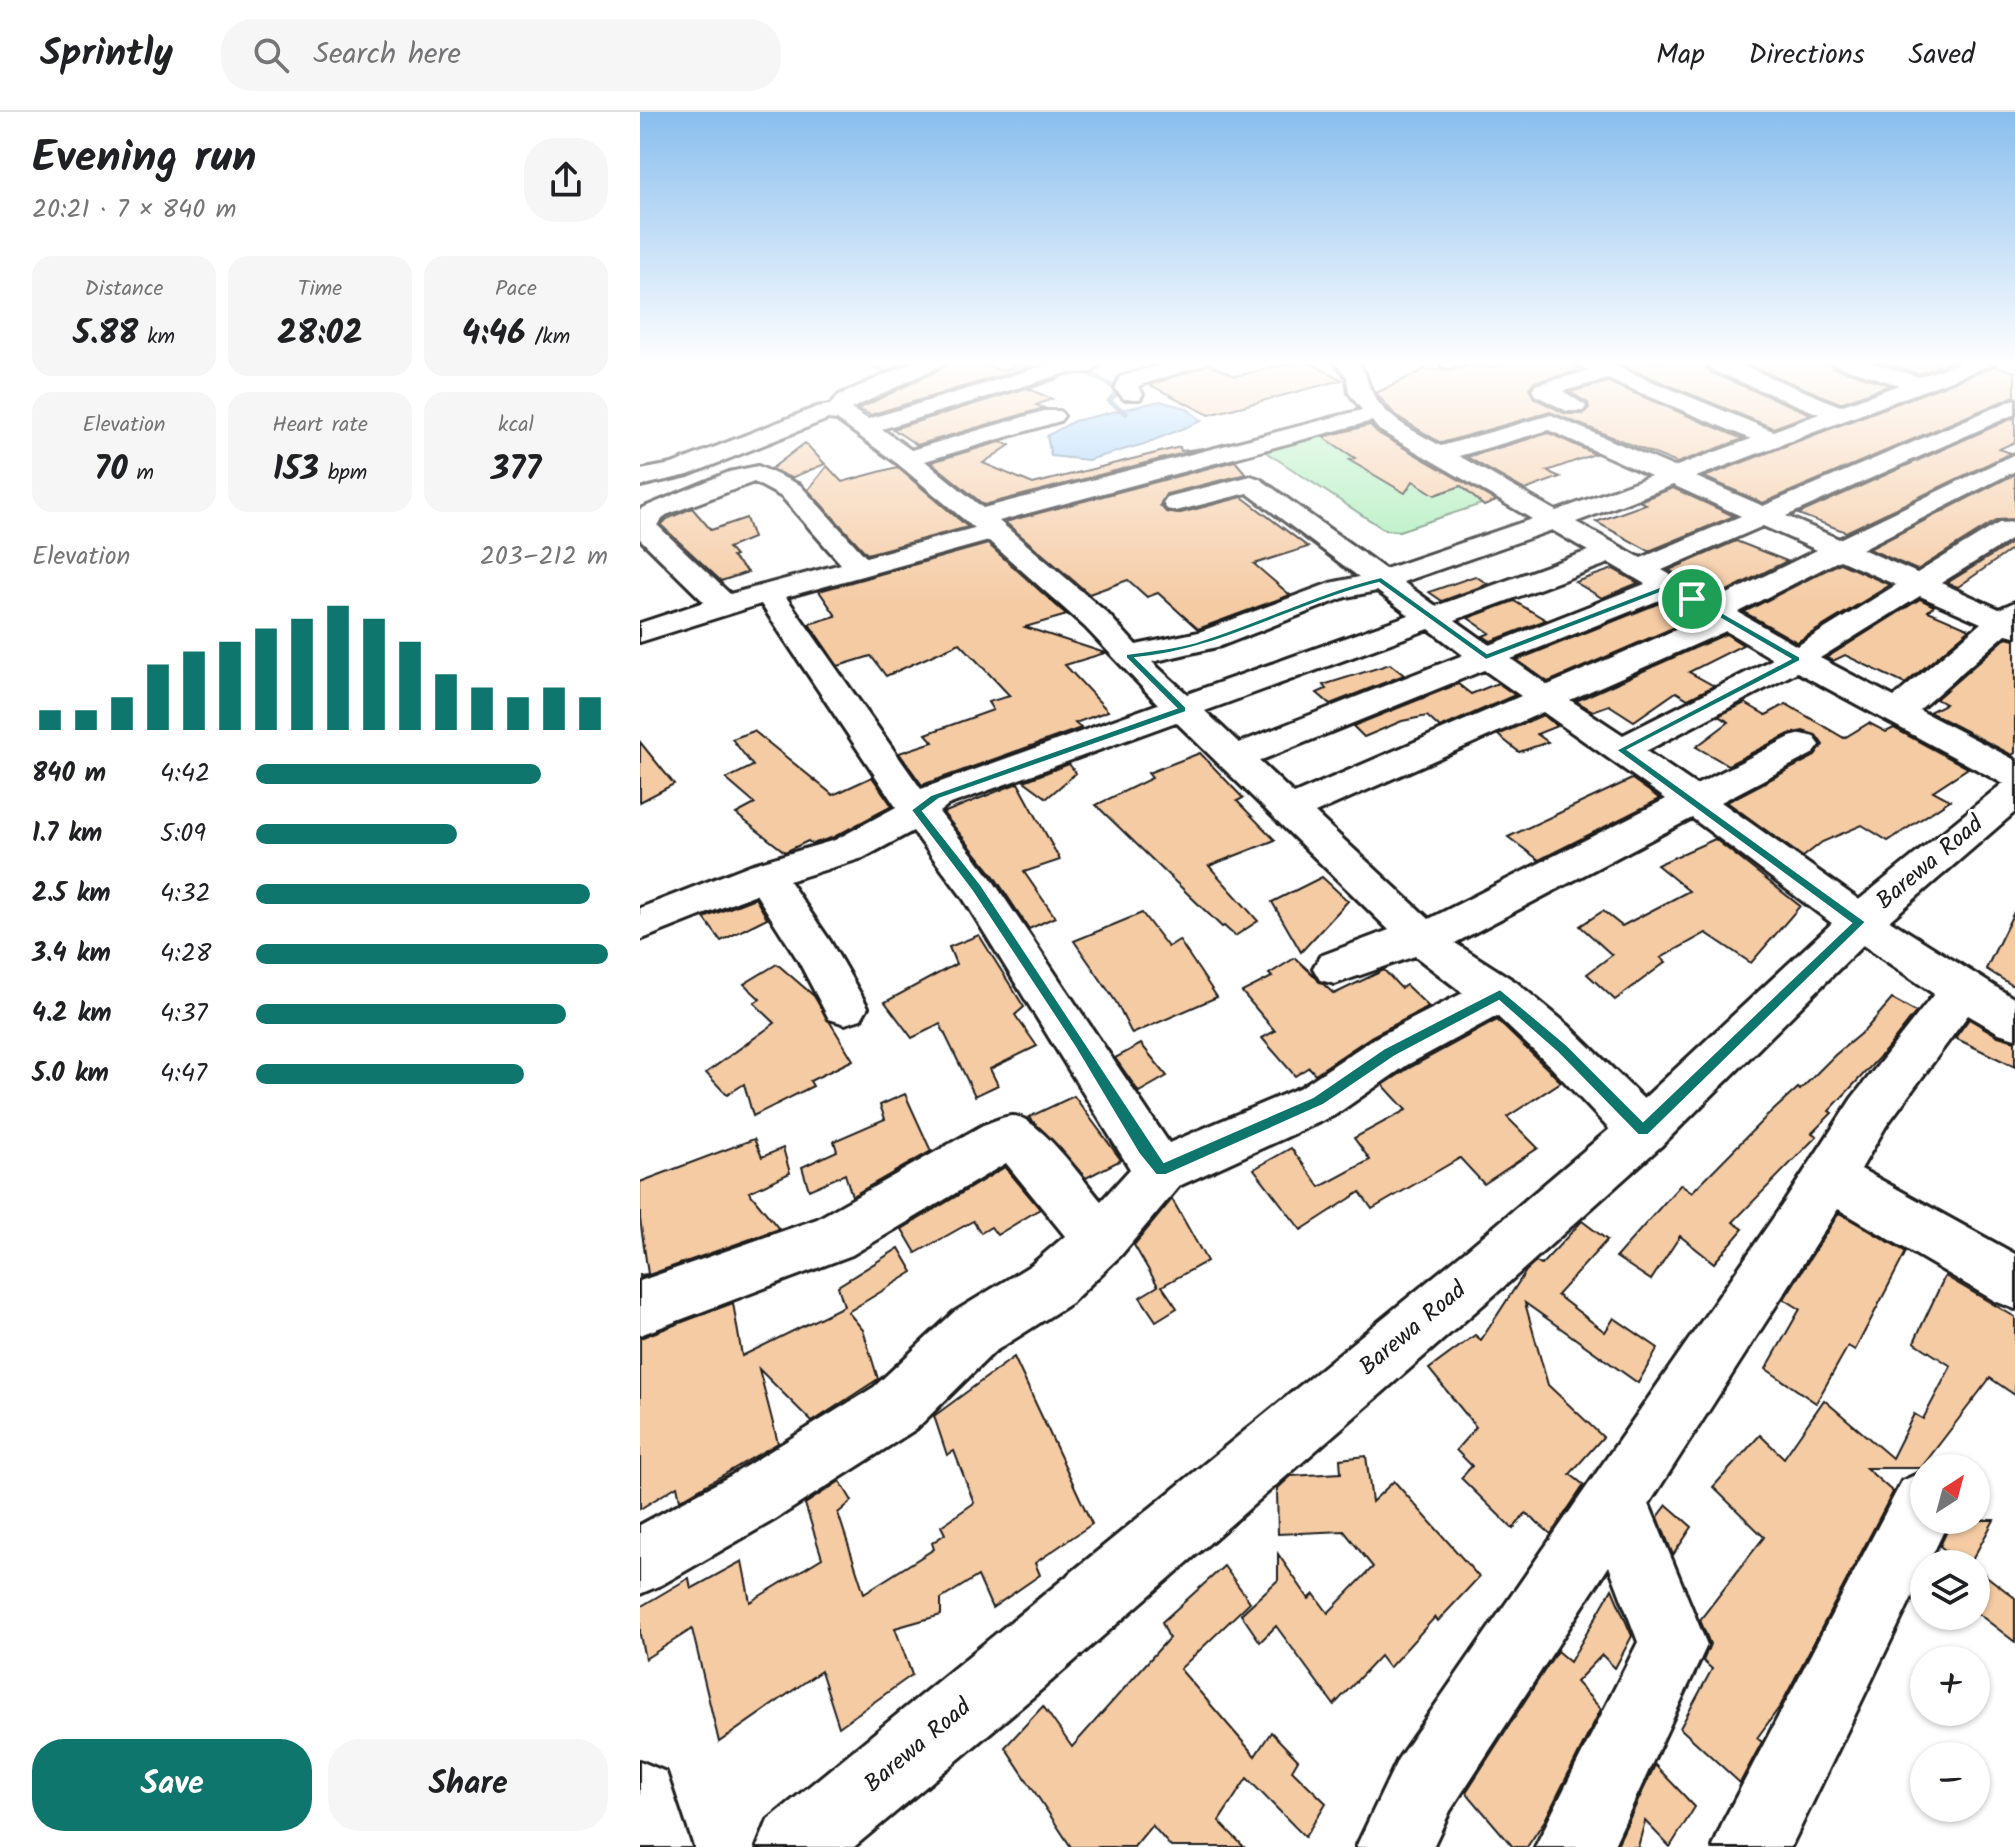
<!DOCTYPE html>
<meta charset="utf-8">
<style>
:root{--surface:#fff;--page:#f6f6f6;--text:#202124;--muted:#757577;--line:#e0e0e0;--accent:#0f766e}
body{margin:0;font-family:Kalam,sans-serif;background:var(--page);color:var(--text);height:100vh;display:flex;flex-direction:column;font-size:30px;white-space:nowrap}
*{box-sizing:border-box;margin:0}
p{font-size:26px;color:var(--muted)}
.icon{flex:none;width:44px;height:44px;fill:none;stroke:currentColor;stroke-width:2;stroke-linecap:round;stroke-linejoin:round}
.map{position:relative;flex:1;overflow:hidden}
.side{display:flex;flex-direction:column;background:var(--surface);width:640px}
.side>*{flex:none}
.needle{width:52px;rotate:36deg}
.buttons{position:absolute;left:1270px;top:1342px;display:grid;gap:16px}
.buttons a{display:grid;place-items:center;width:80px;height:80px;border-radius:50%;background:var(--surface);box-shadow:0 2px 6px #0004;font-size:40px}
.pin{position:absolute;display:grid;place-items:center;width:68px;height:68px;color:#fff;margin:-34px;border:4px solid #fff;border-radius:50%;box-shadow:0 2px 8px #0007}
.round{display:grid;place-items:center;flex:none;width:84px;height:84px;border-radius:32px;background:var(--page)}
.summary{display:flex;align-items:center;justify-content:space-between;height:136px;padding:0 32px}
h1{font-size:44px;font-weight:600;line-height:60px}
.figures{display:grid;grid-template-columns:repeat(3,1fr);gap:12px;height:136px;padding:8px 32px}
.figures div{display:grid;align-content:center;border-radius:20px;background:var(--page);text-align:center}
.figures b{font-size:34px;font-weight:600}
.figures small{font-size:22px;font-weight:400}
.figures p{font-size:22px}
.chart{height:224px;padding:16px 32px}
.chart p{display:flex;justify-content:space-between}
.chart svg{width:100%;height:144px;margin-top:8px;stroke:var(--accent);stroke-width:6}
.action{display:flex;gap:16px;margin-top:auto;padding:16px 32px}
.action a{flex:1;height:92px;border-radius:32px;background:var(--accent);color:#fff;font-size:32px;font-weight:600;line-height:92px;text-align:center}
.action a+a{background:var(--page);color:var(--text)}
ul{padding:0 32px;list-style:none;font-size:26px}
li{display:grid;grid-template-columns:128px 96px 1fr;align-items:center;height:60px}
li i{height:20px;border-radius:10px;background:var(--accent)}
header{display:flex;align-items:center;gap:48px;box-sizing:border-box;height:112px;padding:0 40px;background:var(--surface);border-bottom:2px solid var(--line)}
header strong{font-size:38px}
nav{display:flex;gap:44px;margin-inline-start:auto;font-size:28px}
.search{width:560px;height:72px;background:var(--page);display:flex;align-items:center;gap:20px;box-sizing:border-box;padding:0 28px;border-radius:32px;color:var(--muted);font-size:30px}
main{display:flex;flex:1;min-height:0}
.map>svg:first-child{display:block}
.green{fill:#a9ecb7;stroke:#62846a;stroke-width:2}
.water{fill:#9accf7;stroke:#68869f;stroke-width:2}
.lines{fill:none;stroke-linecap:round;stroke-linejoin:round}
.stream{stroke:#68869f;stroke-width:5}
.building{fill:#f5cba4;stroke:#1c1c1c;stroke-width:2}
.minor-casing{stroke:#1c1c1c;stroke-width:6}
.major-casing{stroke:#1c1c1c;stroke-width:6}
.minor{fill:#fff;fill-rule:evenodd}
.major{fill:#fff;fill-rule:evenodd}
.route{fill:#0f766e;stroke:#fff;stroke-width:2;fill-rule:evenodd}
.labels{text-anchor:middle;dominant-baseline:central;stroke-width:6;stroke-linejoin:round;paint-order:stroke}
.near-street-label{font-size:24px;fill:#1c1c1c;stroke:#fff}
</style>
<header>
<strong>Sprintly</strong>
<div class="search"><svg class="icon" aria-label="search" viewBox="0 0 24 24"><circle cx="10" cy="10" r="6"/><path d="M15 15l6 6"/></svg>Search here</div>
<nav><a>Map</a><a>Directions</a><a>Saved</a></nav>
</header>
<main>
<section class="side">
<div class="summary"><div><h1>Evening run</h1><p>20:21 · 7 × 840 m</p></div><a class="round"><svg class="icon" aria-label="share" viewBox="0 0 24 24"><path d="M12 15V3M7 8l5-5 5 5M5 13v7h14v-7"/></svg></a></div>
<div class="figures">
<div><p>Distance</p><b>5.88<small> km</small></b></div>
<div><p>Time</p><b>28:02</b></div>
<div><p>Pace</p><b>4:46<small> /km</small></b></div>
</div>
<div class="figures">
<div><p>Elevation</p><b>70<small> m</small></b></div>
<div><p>Heart rate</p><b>153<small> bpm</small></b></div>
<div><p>kcal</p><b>377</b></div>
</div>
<div class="chart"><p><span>Elevation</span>203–212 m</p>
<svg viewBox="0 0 160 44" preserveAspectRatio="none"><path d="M5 44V38M15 44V38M25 44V34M35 44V24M45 44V20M55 44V17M65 44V13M75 44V10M85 44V6M95 44V10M105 44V17M115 44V27M125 44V31M135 44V34M145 44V31M155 44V34"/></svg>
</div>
<ul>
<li><b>840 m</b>4:42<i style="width:81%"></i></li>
<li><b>1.7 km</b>5:09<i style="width:57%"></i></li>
<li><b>2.5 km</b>4:32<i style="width:95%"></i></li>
<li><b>3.4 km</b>4:28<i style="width:100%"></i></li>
<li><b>4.2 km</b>4:37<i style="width:88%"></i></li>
<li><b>5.0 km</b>4:47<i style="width:76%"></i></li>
</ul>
<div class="action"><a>Save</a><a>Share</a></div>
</section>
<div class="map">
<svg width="1375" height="1735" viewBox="0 0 1375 1735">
<rect width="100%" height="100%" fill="#fff"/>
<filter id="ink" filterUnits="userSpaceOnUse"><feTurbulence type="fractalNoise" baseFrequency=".0125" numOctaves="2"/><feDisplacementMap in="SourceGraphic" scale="16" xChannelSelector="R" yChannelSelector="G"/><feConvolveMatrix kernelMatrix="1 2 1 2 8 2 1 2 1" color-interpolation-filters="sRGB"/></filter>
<g filter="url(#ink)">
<polygon class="green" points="721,305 866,384 759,419 745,418 615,333"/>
<polygon class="water" points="520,289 546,296 562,309 504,332 448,348 411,344 407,324 434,309"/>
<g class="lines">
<polyline class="stream" points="425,248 479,278 469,289 486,301"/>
</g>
<g class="building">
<polygon points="220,248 271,248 245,260"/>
<polygon points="310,248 337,248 361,259 385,251 392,254 230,303 218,297 305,255"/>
<polygon points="665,248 702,268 569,303 510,273 569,252 596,264"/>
<polygon points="872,248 928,248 941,258 894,270 889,276 894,286 926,302 943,302 949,296 948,291 930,280 968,270 1103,327 1037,351 910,300 801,331 755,303 736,281 785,257 810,259 838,251 849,256"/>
<polygon points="968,248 1068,248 1066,255 1071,261 1171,302 1133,316"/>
<polygon points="1096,248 1187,248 1192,255 1250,273 1200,291"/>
<polygon points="1234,248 1317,248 1279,262"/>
<polygon points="1355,254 1375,260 1375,284 1123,391 1064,365"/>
<polygon points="420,266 389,277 412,287 396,293 404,296 277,333 253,317"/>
<polygon points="1375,305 1375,330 1359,337 1371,341 1206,420 1158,402"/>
<polygon points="730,313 738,321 856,389 844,394 821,374 795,383 773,369 765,381 709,348 715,346 683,325"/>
<polygon points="909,321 955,342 907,359 920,365 885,378 827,345"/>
<polygon points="360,330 370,333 343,351 393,372 540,335 541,339 563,336 344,393 291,350"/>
<polygon points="165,331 185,352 151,366 131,357"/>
<polygon points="595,349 606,362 526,382 520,393 526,400 537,402 602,385 668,435 614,452 650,483 558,517 518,481 507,485 488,468 449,482 365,410"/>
<polygon points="187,354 202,370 257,355 328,415 227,442 168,378"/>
<polygon points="1375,362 1375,407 1357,408 1277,458 1229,437"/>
<polygon points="1033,376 1094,404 1009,439 956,410 1006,392 999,389"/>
<polygon points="52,396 71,418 106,406 113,426 88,436 95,444 92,445 108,460 81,469 21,413 27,407"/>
<polygon points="1096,429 1147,449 1075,485 1029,458"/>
<polygon points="1375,429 1375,435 1318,475 1307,471"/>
<polygon points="348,432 427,503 385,515 465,541 425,553 468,599 435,611 441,616 282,673 259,641 293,630 286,622 353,598 348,590 370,584 320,531 246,564 231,544 198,554 169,512 196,504 179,479"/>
<polygon points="1200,451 1250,473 1157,530 1104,500"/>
<polygon points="973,457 998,471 962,486 935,470"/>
<polygon points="835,464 848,472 802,489 789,480"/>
<polygon points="1280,487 1294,494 1288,499 1330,517 1265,572 1205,543 1193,549 1186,546"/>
<polygon points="1027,488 1056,506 908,570 877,548"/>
<polygon points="874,489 906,508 851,529 843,524 850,521 828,506"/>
<polygon points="1086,522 1103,533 1049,560 1074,574 1048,587 1036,580 994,609 969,593 953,599 936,589"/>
<polygon points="1367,525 1375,527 1375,641 1372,643 1289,600 1305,592 1296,587"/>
<polygon points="750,552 764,563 690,592 677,581 686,577 683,573"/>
<polygon points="858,571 875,583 800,616 787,604 762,609 724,625 713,614 818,572 831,582"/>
<polygon points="1105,591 1126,603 1146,592 1204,626 1229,611 1246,620 1254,616 1328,656 1293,679 1310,688 1248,729 1222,713 1182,730 1163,745 1087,690 1175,644 1183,633 1176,623 1163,619 1149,622 1088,653 1056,635 1089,610 1078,604"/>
<polygon points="903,603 917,614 897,622 908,630 879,640 858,623"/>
<polygon points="114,619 193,683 232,665 252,694 194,725 172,732 168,729 145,740 96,702 115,692 86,667 113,654 92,627"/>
<polygon points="0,630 34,672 0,690"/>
<polygon points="560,641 603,686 597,689 635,728 569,754 618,809 595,824 584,814 582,815 456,693 512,666 508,661"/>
<polygon points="429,652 436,661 407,686 384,669"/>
<polygon points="992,667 1020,687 899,748 868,725"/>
<polygon points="378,671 420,748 384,760 415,805 389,817 354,764 303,701"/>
<polygon points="1075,727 1160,794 1111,851 1066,821 1021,846 1026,850 975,888 947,862 972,843 940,814 963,799 982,814 1049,779 1017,753"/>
<polygon points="682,765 708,789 661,840 632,790"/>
<polygon points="115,786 127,806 81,829 64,806"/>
<polygon points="1375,798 1375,875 1346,857"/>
<polygon points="502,801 528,835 539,828 577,885 492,922 476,890 434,829"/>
<polygon points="339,823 384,895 375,903 397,934 350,957 358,973 335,984 300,912 272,926 245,890 316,852 309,835"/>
<polygon points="655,846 694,882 744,858 761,876 766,873 789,895 732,924 675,962 669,955 655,964 622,926 635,919 602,880 632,865 629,862"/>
<polygon points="137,852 174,884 213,948 170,969 173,974 113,1004 104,972 87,983 66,961 135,911 114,891 120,887 104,872"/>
<polygon points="1252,887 1276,900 1246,938 1189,999 1192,1001 1172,1021 1177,1024 1093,1110 1103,1117 1074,1151 1040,1124 1011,1168 976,1145 1041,1072 1052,1080 1124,1007 1158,976 1160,978 1195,943 1226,917"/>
<polygon points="1329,907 1358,924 1375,929 1375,955 1315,926"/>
<polygon points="857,908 921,970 867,1005 898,1036 844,1072 820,1046 732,1097 720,1080 661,1118 614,1057 651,1036 680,1075 730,1048 714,1026 766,998 743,973 769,956"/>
<polygon points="501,932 527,964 499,980 475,946"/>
<polygon points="265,982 291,1039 212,1084 205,1062 169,1078 162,1055 197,1039 194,1029 245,1007 240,993"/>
<polygon points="434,984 481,1048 446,1066 389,1005"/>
<polygon points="114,1027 122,1045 143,1036 150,1061 109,1080 139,1117 0,1166 0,1163 8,1162 0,1107 0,1070"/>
<polygon points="365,1055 400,1097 357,1123 351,1115 341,1121 333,1109 276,1141 262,1117"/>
<polygon points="532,1087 567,1149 522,1174 537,1196 516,1209 500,1185 518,1174 494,1133"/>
<polygon points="1199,1101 1266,1140 1215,1238 1208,1234 1176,1291 1126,1257 1160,1197 1144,1187"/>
<polygon points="942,1109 967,1128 917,1183 965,1220 974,1206 1018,1236 998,1271 885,1191 908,1273 963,1325 930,1362 944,1373 911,1422 886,1401 873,1417 821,1366 832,1354 816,1338 836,1315 789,1257 835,1223 841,1228 886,1159 896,1150 901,1153"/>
<polygon points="259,1136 273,1160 208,1200 223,1218 238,1267 172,1310 119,1257 138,1331 40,1388 37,1374 0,1397 0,1226 93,1191 102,1244 204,1194 198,1174"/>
<polygon points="1305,1164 1375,1205 1375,1283 1350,1266 1281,1356 1226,1356 1253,1380 1141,1593 1117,1626 1122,1630 1100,1671 1040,1616 1072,1557 1063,1549 1070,1532 1060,1508 1124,1425 1073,1375 1120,1323 1144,1346 1184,1288 1252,1346 1274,1302 1283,1307 1311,1254 1274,1230"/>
<polygon points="374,1245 452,1412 395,1451 400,1463 352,1496 338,1464 301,1487 301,1503 255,1516 272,1563 199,1615 181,1559 79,1630 52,1517 5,1547 0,1523 0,1495 49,1466 51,1477 102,1449 110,1490 182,1446 165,1392 200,1369 212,1389 198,1401 224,1481 294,1437 292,1431 305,1422 301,1414 334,1391 314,1339 307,1343 294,1304"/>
<polygon points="726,1344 732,1390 754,1369 839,1465 798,1509 795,1505 749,1556 740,1544 694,1593 636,1514 620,1530 601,1502 638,1468 638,1442 669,1487 674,1482 688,1501 733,1455 704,1419 638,1422 637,1377 651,1364 701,1361 700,1347"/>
<polygon points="1027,1393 1052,1415 1033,1443 1018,1405"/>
<polygon points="1312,1408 1354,1408 1330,1452 1322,1452 1300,1434"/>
<polygon points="584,1454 610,1490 540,1557 615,1644 631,1620 658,1648 652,1658 686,1691 665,1725 607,1666 579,1709 604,1735 531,1735 512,1713 494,1735 431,1735 365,1635 403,1594 432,1635 529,1526 522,1510"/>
<polygon points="1336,1456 1375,1486 1375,1530 1336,1500"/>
<polygon points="972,1477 992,1524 975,1556 962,1543 936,1570 961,1597 905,1708 887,1735 873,1735 826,1680 917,1539 930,1550"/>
<polygon points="1015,1653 1055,1695 1030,1735 1005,1709 998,1735 976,1735"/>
</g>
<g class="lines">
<defs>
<g id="minor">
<path d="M279 248H307L304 252 211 297 228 307 417 250 463 248 452 260 426 261 242 317 271 338 404 299H420L424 304 420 309 285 349 343 396 722 298 709 281 707 265 693 248H715C730 264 724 265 732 280 745 307 777 320 801 334L911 303 1034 355 1111 327 968 267 923 279 946 294 943 299H927L895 283 892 278 895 273 949 259 931 248H960L1133 319 1179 302 1072 258 1069 253 1072 248H1088L1200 294 1259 273 1193 252 1190 248H1223L1279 265 1326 248H1356L1353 252 1056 365 1123 394 1375 287V302L1146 404 1199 427 1375 342V359L1222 437 1277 461 1359 411 1375 410V425L1301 471 1359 497 1375 490V524L1366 522 1279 598 1375 648V674L1362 671 1157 560 1006 639 1056 673 1150 625 1162 622 1174 625 1180 633 1174 641 1081 690 1235 799 1375 887V926L1359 921 1328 903 1246 1014 1221 1057 1375 1142V1197L1355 1189 1198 1097 1009 1392 1067 1533 973 1735H895L998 1530 969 1454 810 1699 793 1735H716L758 1647 1145 1089 1212 986 1294 882 1205 821 1052 706 815 831 876 870 928 913 1021 1004 1028 1019 1021 1034 1003 1040 985 1034 911 955 857 904 767 953 695 1003 539 1074 482 1142 431 1191 354 1240 276 1317 134 1408 23 1472 0 1482V1413L90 1364 234 1275 314 1200 391 1153 425 1124 366 1051 212 1143 0 1223V1169L177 1107 343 1013C353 1010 363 1004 373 1004 398 1004 444 1069 461 1089L490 1057 323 786 273 719 223 746 149 769 190 829 228 895 221 907 205 912 189 907 158 848 116 782 0 828V796L110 753 195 728 256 695 121 492 0 530V511L64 490 0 427V397L89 360 118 354 160 373 226 445 334 416 258 352 197 308 188 307 48 363 0 374V358L32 352 177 295 190 293 199 283ZM732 309 739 318 892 407 745 457 620 367 611 364 527 385 523 391 527 397 536 399 607 381 719 465 690 471 559 520 496 533 467 501 359 409ZM909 318 1011 364 916 399 819 344ZM114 370 142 385 201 452 90 482 17 413 26 403ZM1033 373 1101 404 1001 446 936 410ZM1123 414 1177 438 1075 488 1022 458ZM912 418 948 439 796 494 763 470ZM349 429 445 515 518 592 281 677 146 485ZM1200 448 1256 473 1157 534 1098 500ZM969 451 1005 472 850 533 815 508ZM737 479 769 503 547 582 512 550 581 534 706 485ZM1280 484 1341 511 1254 585 1180 546ZM1027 485 1063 506 908 573 871 547ZM789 517 823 543 599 631 565 599ZM1086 519 1133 547 983 623 930 588ZM844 558 881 584 654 682 619 649ZM903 600 1026 687 789 807 675 701ZM536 610 749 818 680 844 673 856 680 868 695 872 775 844 823 881 733 927 661 975 529 1031 351 766 299 700 308 693Z"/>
<polygon points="536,248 568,248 565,252 498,274 503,282 500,287 484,287 475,277 480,265"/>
<polygon points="800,248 826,248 823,252 809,256 802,254"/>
<polygon points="1284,1359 1284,1408 1309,1408 1288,1452 1284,1452 1284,1460 1151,1735 1073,1735 1084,1708 1262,1369"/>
<polygon points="0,1649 26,1660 51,1735 0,1735"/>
</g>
<polygon id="major" points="1375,668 1375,700 1235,821 1021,1034 868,1171 394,1584 214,1735 117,1735 128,1708 830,1135 985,1004 1205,799 1362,672"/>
</defs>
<use href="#minor" class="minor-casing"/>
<use href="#major" class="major-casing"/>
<use href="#minor" class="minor"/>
<use href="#major" class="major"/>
</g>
</g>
<linearGradient id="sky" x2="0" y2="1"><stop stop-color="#89beee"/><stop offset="0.51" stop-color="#fff"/><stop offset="1" stop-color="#fff" stop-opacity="0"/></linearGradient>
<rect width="1375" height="491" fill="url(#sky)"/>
<path class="route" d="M741 465 847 541 1030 471 1160 545V549L988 638 1226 810 1008 1023H998L918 941 859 889 755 944 683 993 526 1063H516L499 1042 435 935 332 779 271 698 291 683 536 596 486 546V542C510 538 535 537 559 529 621 510 678 480 741 465ZM739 471 846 548 1030 477 1150 547 976 638 1211 811 1003 1009 927 933 860 877 745 936 673 985 524 1050 341 773 283 699 299 687 546 600V595L496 546C582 538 656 491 739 471Z"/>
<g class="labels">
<g class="near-street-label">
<text transform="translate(1290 751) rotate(-40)">Barewa Road</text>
<text transform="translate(773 1217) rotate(-40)">Barewa Road</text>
<text transform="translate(278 1634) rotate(-40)">Barewa Road</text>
</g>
</g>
</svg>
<div class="buttons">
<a><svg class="needle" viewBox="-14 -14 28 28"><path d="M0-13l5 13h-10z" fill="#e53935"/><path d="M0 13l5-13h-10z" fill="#757577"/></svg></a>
<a><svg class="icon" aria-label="layers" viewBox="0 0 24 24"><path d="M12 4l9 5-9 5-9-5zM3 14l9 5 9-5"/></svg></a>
<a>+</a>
<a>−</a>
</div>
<div class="pin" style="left:1052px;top:487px;background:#1e9e55"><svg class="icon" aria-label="arrive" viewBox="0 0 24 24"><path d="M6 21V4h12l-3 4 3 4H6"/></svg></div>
</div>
</main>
